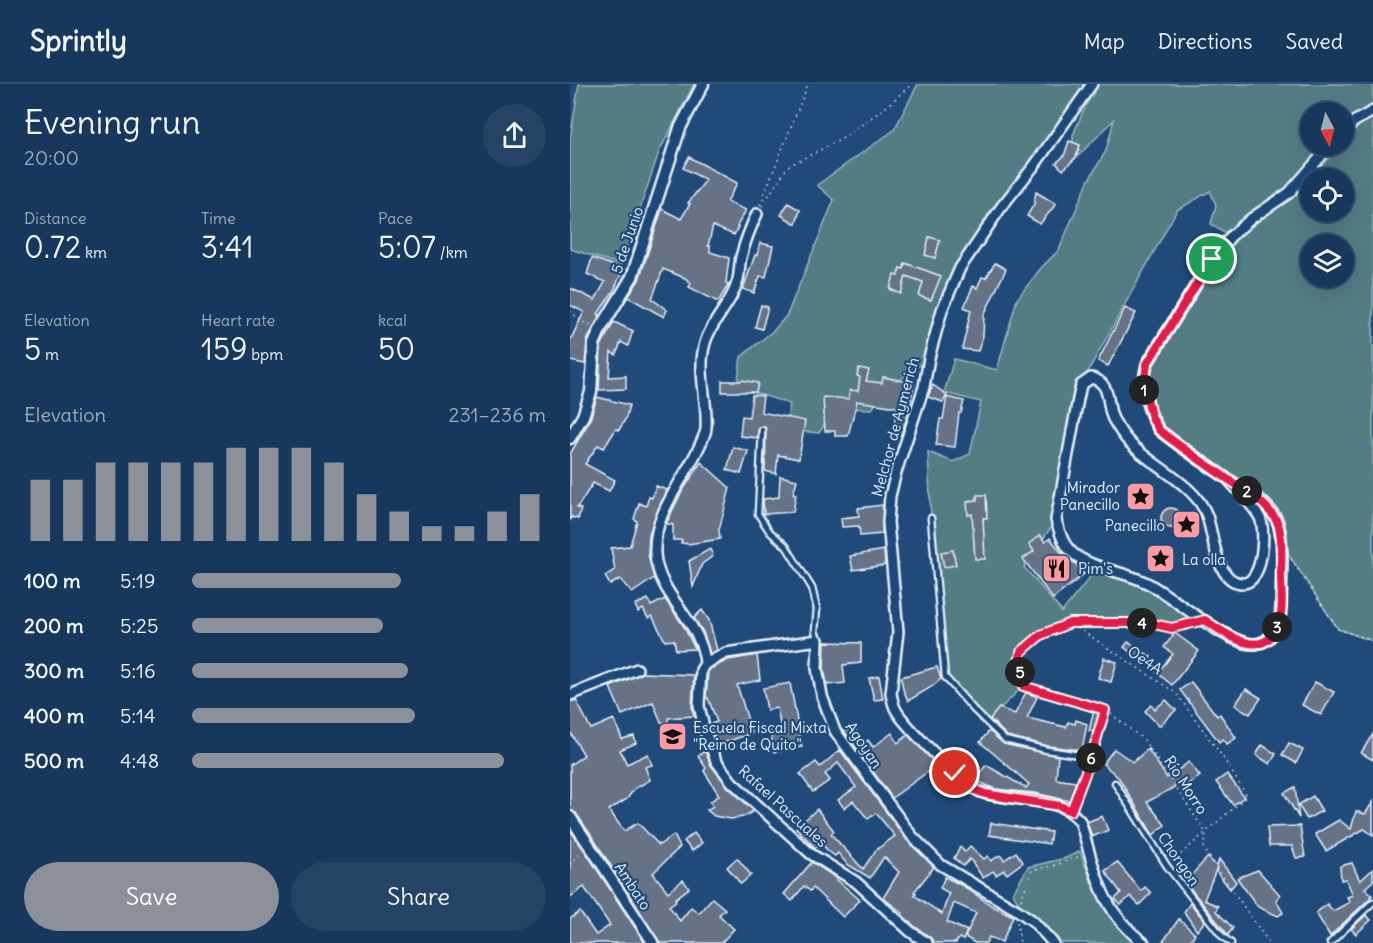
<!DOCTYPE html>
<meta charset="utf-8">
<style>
:root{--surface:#17385c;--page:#244365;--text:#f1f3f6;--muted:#9eacbb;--line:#365272;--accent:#8c9099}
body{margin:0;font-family:Delius,sans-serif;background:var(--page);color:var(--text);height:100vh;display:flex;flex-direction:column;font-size:22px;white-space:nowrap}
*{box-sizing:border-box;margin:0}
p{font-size:20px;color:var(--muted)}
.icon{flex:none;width:33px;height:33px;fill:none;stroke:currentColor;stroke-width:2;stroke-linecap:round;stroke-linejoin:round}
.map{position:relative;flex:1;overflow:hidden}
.panel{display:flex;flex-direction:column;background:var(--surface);width:570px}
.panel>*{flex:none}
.needle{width:39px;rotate:173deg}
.buttons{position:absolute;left:730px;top:18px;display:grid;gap:12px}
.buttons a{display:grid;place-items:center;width:54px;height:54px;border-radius:50%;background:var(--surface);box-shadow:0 6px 24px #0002,0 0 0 2px var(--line);font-size:30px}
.pin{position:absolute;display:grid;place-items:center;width:51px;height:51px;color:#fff;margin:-26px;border:3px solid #fff;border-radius:50%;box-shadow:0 2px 6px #0007}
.km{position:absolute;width:30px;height:30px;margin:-15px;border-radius:50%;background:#222;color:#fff;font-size:16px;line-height:30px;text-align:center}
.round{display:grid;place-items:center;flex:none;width:63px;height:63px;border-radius:32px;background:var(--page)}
.overview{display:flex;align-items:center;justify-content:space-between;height:102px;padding:0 24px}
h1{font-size:33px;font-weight:600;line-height:45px}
.metrics{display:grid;grid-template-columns:repeat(3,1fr);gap:9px;height:102px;padding:6px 24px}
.metrics div{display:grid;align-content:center}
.metrics b{font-size:30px;font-weight:600}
.metrics small{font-size:16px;font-weight:400}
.metrics p{font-size:16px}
.chart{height:168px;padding:12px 24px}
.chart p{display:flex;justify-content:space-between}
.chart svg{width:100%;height:108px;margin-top:6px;stroke:var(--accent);stroke-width:6}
.primary-button{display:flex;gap:12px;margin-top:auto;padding:12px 24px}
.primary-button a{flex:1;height:69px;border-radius:36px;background:var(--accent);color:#fff;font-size:24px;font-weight:600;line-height:69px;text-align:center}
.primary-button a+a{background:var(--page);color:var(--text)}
ul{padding:0 24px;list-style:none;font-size:20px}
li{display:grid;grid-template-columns:96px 72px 1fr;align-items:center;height:45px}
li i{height:15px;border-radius:8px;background:var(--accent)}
header{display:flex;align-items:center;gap:36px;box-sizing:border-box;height:84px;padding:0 30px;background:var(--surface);border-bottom:2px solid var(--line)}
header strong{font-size:28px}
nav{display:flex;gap:33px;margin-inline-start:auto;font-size:21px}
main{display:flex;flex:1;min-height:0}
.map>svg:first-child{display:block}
.green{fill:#527b83;stroke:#9db6be;stroke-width:1.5;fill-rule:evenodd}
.building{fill:#667285;stroke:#e8f1f8;stroke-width:1.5}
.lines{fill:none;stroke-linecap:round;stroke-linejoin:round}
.service-casing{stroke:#e8f1f8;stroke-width:9}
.minor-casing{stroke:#e8f1f8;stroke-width:14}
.tertiary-casing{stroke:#e8f1f8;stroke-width:15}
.path{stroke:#e8f1f8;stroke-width:1.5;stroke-dasharray:1.5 4.5;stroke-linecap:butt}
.service{stroke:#1f4a7a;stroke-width:4.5}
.minor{stroke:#1f4a7a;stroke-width:9}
.tertiary{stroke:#1f4a7a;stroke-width:10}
.route-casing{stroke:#fff;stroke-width:12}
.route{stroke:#e11d48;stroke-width:8}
.labels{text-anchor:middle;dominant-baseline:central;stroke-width:4.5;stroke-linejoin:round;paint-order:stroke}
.street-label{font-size:15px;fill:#e8f1f8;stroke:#1f4a7a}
.poi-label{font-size:15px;fill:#e8f1f8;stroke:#1f4a7a;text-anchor:start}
</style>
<header>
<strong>Sprintly</strong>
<nav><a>Map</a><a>Directions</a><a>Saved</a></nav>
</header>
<main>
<section class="panel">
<div class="overview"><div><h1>Evening run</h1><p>20:00</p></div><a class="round"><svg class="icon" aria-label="share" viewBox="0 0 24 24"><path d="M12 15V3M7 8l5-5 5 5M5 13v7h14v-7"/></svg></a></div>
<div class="metrics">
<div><p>Distance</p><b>0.72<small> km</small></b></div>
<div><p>Time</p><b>3:41</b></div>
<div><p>Pace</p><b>5:07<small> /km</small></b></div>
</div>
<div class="metrics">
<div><p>Elevation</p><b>5<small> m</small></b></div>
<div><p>Heart rate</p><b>159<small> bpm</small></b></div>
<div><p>kcal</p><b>50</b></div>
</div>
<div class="chart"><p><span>Elevation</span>231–236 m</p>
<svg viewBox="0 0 160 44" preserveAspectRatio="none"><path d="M5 44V19M15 44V19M25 44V12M35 44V12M45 44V12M55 44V12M65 44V6M75 44V6M85 44V6M95 44V12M105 44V25M115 44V32M125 44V38M135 44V38M145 44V32M155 44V25"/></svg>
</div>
<ul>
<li><b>100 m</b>5:19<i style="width:59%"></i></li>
<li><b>200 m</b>5:25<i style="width:54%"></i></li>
<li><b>300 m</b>5:16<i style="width:61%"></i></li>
<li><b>400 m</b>5:14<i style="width:63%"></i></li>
<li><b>500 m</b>4:48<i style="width:88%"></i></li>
</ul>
<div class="primary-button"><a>Save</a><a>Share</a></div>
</section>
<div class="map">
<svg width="803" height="859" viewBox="0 0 803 859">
<rect width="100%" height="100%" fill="#1f4a7a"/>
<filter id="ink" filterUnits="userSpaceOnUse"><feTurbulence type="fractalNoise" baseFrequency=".0167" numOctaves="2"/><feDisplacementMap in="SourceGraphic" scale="12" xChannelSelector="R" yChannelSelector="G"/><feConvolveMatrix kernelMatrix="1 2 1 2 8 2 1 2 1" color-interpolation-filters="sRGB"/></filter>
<g filter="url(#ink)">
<g class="green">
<polygon points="9,0 124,0 89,68 51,181 0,165 0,55"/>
<polygon points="348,0 522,0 390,184 359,274 314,308 302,325 265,324 249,349 216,346 220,320 167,303 171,273 204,246 217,231 264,116 247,101 324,46"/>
<path d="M525 0H803V557L768 545 711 459 707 437 692 417 589 346 577 321 574 289 661 152 641 140 646 121 640 107 607 126 511 300 486 436 454 483 492 528 528 483 576 498 635 536 602 544 579 539H500L472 551 451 568 449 579 453 602 418 637 379 596 361 434 358 368 383 378 400 370 411 318 374 309 384 275 427 286 447 215 471 184 489 166 518 97 536 67 544 36 503 77V51ZM741 28H774V62H741ZM741 94H774V128H741ZM741 160H774V194H741Z"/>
<path d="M510 767C524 807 532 830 564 859H491L475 840 451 823 443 809 458 783 496 774Z"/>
</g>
<g class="building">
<polygon points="499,57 510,61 506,73 493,86 486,79 494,72"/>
<polygon points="119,73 167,99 157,118 176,126 167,142 168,143 164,151 143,142 138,162 140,162 140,168 159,174 156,199 159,200 148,218 119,203 121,199 115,194 93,185 82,215 97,226 94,233 58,213 69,196 92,125 111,135 120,120 118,119 136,96 113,84"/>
<polygon points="466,108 486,120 470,140 457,132 464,120"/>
<polygon points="218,119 230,126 226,140 211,131"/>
<polygon points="359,153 370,156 365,174 355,171"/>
<polygon points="190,159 203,162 196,193 190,192 184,209 173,205 185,171 187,171"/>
<polygon points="22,174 53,185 44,206 28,230 30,231 17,257 15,280 0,277 0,257 14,228 0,221 0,204 25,216 35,198 17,190"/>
<polygon points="335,179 371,192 361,216 349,212 353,198 336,192 331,210 320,205 324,191 328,192 330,184 334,185"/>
<polygon points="425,179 436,185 414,231 413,252 408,267 392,265 401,226 394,223 403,202 407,204 412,193 416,194"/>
<polygon points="191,221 198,223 192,245 185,243"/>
<polygon points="555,224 566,229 538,282 528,277"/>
<polygon points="44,238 63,247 58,262 51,258 46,271 41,268 39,293 56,292 56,305 29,306 31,262"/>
<polygon points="289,284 299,286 296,297 312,299 313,293 344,299 338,331 331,351 323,349 327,323 287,317 278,352 265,352 265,347 255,347 253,313 279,315 280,306 288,307 290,293 287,292"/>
<polygon points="172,296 188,299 186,308 152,308 152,297 171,297"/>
<polygon points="363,301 377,311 373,318 358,313"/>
<polygon points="182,311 193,312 191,328 235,337 229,375 208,371 206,390 195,387 196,346 195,343 189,343 187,354 170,352 172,332 179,333"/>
<polygon points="27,313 59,321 56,334 49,346 46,345 34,364 28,361 15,380 45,396 39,407 23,399 7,424 11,425 8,435 2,433 0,436 0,370 20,336"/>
<polygon points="377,313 394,317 391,329 389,329 385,363 366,361 370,335 373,335"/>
<polygon points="163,363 178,367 171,390 157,386"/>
<polygon points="131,378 160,404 149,446 150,455 118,460 111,459 112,456 103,456 103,441 96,440 110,411"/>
<polygon points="210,392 227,396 223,410 226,410 223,428 194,430 193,415 209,413"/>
<polygon points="86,402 97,406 84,435 79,452 78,470 84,494 62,509 50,495 40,501 35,492 45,486 41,464 60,462 67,437 64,435 69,419 76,422 79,413 82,414"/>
<polygon points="407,411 416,411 417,434 413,434 415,475 405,475 402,430 398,431 397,417 407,416"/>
<polygon points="313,421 312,450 290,452 289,442 272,443 271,434 289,432 288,424"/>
<circle cx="601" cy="434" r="10"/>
<polygon points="470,451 475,458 480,454 498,477 500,476 505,479 514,490 483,515 453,475 464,467 459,460"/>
<polygon points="140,465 143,472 132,480 123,503 119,477"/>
<polygon points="314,466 315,481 283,486 280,472"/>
<polygon points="383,466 386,481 374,483 371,468"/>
<polygon points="78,515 81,522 95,515 113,541 125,565 106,566 104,556 95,557 82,532 78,534 73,525 68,528 65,521"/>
<polygon points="132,526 139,536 147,566 140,570 133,548 124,534"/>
<polygon points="605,549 629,567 602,601 587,589 603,570 594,563"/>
<polygon points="255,558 291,559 291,579 273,581 275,599 257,601 254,584"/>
<polygon points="558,558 581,573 576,580 554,563"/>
<polygon points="187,571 190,596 167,601 182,649 147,661 140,640 147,638 138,614 136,614 138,588 140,585 158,576"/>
<polygon points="534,574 547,578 541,598 528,594"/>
<polygon points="367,583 371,595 363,602 338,617 333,605 331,593"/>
<polygon points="73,589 124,591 122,622 124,632 98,634 98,639 91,638 83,618 52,631 40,603"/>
<polygon points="309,592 313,615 304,616 299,594"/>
<polygon points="621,598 647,632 650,630 666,654 657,660 653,655 649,658 610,606"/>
<polygon points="745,598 764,608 751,631 732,621"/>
<polygon points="220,599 232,663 204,668 200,647 211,645 207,624 197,626 193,604"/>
<polygon points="676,605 691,614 680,630 665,621"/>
<polygon points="456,608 467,613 457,634 496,643 498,638 505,640 506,636 517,640 512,666 478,662 437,652 420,635 429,624 445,630"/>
<polygon points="6,616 21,645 44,635 52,655 64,652 66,659 50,666 57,680 78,670 82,681 75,683 80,696 64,705 57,715 39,726 54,747 68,739 89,761 104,751 110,763 83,789 98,808 113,796 119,804 105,815 106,817 99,822 110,837 121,823 129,829 142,814 155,825 149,831 164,845 151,859 90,859 25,757 6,729 0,726 0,681 14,671 0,648 0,618"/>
<polygon points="596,616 606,626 589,642 575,627 581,621 585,625"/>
<polygon points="525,621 534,624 528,649 519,647"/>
<polygon points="283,642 294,659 298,656 303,663 322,649 328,659 338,651 367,681 322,714 274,647"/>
<polygon points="419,647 434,660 488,672 486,695 506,698 500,717 465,709 425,705 405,696 416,681 456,704 459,700 410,658"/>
<polygon points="803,650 803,676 791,669"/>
<polygon points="719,659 733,666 726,679 712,671"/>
<polygon points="692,661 706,670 700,680 686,671"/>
<polygon points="544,665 563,678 578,665 597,694 619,678 630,692 613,704 610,700 577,718 595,741 583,751 549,694 533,680"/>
<polygon points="270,666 337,756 364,783 344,808 346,809 344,811 372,830 379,809 370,804 375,793 393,802 424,823 443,832 432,858 419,853 416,859 405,859 395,853 406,829 384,819 377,838 397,847 393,856 389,854 386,859 364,859 361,854 343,841 332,831 333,829 313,814 329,788 314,773 300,794 277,780 268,769 265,772 258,767 251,759 245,764 226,744 247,725 264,747 261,750 293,785 306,766 325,752 306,729 298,735 283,717 274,724 268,716 286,703 268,679 255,690 260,696 243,708 230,690 246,678 250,683"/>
<polygon points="135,667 141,681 157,702 184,727 173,733 161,735 144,732 137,726 143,722 140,718 149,711 134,687 136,684 128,672"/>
<polygon points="657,690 674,713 663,721 646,698"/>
<polygon points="725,703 729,734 714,709"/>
<polygon points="743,712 752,727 737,735 728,721"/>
<polygon points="803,718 803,751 794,745 756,767 745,750 769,736 781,745 786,727 795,730"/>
<polygon points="532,732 538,746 522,753 517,738"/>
<polygon points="421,739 481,748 479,760 419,751"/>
<polygon points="730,742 735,773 726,774 722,762 699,762 697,743"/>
<polygon points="0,746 15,767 75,859 0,859 0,835 10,828 26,851 40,841 14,803 0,813"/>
<polygon points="124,749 132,759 122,767 114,757"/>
<polygon points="400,762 414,775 418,772 421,777 430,771 434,776 446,768 453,778 437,790 434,786 426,791 423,787 413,794 400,775 393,782 384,774 390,763 395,768"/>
<polygon points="638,773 647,783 634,816 648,822 646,827 663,844 658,851 615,798"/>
<polygon points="167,774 181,791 171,800 157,783"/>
<polygon points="649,775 666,798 660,805 646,787"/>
<polygon points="242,778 259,789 290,816 273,833 243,804 240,807 234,802 222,817 214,810"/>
<polygon points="547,778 571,807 575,803 581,809 569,821 560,812 551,821 545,815 551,809 535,787"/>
<polygon points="782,779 790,797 803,785 803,797 795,804 802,811 800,814 760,852 746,829 757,820 763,827 780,818 777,813 783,811 776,795 771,796 770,782"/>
<polygon points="688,786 710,811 706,816 713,829 708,832 688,823 667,794"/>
<polygon points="620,819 635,837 627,847 614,828"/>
<polygon points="796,831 801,836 786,850 781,845"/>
<polygon points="609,835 625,850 618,859 592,859"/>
</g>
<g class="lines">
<defs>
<g id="service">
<polyline points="192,346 188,430 200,448 216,462 242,504 247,525 245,547 248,556"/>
<polyline points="361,434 375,593 404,626 435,656 477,666 521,673"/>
<polyline points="545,699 597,782 652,852 661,859"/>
<polyline points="760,859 803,818"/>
</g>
<g id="minor">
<path d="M522 0 464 82 432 122 390 184 372 226 359 274 354 303 326 388 320 412 318 438 328 548 321 609C322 615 323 621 326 626 334 641 396 703 411 708 443 719 487 709 510 737 526 788 529 825 574 859"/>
<polyline points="774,47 785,37 803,27"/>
<path d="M187 130C180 144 175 158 171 173 169 181 170 191 167 199 161 221 141 237 135 259 128 282 135 308 136 331 136 337 137 344 135 349 121 390 83 424 85 469 87 512 133 538 135 580L131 586 129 622 135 648 146 677 162 698 241 770 286 798 341 848 357 859"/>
<path d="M658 395C667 406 684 422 690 434 696 447 693 497 674 499 646 501 644 452 637 432 626 400 582 383 559 358 553 352 547 342 543 335 536 321 542 298 521 294L511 301 508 315 486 436C490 449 493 462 505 471 526 486 554 487 577 499 602 511 659 563 686 560 703 558 711 538 711 522 711 501 715 455 707 436 697 416 673 405 655 393 633 378 610 363 589 346 577 326 570 303 577 280L642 175 661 152 682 134 719 109 760 62"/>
<polyline points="135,580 156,569 248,556 247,584 252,612 265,647 342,752 371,781 447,826 463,837 483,859"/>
<polyline points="0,611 67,585"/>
<polyline points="19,761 83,859"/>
</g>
<g id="tertiary">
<polyline points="0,354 13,332 21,308 24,260 31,244 62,193 110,44 133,0"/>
<polyline points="0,733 19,761"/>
</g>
</defs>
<use href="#service" class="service-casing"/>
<use href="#minor" class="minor-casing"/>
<use href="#tertiary" class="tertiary-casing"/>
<g class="path">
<polyline points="190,121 238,0"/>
<polyline points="192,122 218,82 272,55 316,23 342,0"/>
<polyline points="0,227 12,238 22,241"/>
<polyline points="721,475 768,545 803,557"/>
<polyline points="502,539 579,539 602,544 619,540"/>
<polyline points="536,626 574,656 636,749 634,765 699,859"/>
<path d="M523 666 535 626 453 602C452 595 448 586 449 579 449 557 483 546 500 539L606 609 652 672 677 712 603 777"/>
<polyline points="504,720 519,679"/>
<polyline points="0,780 12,767"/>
<polyline points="451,816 462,786 486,781 510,772"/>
<polyline points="447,838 450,859"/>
</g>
<use href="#service" class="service"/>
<use href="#minor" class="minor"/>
<use href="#tertiary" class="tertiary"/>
</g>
</g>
<g class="lines" filter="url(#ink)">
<defs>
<path id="route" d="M385 689 405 706 415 710 490 722 501 727 521 674 535 626 453 602 449 579 451 568 471 551 500 539H579L602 544 635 536C662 555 701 581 711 529 713 518 711 504 711 492 711 477 714 447 705 434 692 415 674 406 656 394 633 378 610 363 589 346L582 334 574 302 577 280 642 175"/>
</defs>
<use href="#route" class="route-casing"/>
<use href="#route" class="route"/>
</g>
<defs>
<symbol id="sight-square" viewBox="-11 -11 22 22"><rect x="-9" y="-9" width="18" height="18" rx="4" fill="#ff9aa2" stroke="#1f4a7a"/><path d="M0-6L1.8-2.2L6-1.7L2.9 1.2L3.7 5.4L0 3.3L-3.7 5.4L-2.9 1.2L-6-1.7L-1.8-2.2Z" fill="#111"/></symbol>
<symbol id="restaurant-square" viewBox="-11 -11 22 22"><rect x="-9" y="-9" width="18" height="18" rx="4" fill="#ff9aa2" stroke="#1f4a7a"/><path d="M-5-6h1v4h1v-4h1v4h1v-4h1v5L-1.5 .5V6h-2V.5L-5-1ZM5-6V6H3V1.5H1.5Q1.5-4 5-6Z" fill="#111"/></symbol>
<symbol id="school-square" viewBox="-11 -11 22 22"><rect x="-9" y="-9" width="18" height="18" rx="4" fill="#ff9aa2" stroke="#1f4a7a"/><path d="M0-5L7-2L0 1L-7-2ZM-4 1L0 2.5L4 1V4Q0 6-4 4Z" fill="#111"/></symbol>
</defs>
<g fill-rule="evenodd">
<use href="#sight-square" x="554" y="396" width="33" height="33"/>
<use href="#sight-square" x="600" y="424" width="33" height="33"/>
<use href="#sight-square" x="574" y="458" width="33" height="33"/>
<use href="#restaurant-square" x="470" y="468" width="33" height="33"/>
<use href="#school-square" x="86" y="636" width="33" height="33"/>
</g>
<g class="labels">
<g class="street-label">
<text transform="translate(57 156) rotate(-71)">5 de Junio</text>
<text transform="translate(325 343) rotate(-75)">Melchor de Aymerich</text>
<text transform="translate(575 576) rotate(34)">Oe4A</text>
<text transform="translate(294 661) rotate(56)">Agoyan</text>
<text transform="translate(616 701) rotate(57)">Río Morro</text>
<text transform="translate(213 722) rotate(42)">Rafael Pascuales</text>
<text transform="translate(609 775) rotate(55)">Chongon</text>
<text transform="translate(63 802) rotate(57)">Ambato</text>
</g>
<g class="poi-label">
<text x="550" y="403" text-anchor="end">Mirador<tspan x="550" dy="17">Panecillo</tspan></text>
<text x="595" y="441" text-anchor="end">Panecillo</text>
<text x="612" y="475">La olla</text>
<text x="508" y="484">Pim's</text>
<text x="123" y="643">Escuela Fiscal Mixta<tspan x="123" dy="17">"Reino de Quito"</tspan></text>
</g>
</g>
</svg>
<div class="buttons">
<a><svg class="needle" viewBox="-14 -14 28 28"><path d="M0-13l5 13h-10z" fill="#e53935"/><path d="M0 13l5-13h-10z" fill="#9eacbb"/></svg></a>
<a><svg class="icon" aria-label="locate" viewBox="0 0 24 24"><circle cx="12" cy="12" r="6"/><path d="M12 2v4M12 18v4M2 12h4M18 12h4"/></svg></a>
<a><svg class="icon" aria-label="layers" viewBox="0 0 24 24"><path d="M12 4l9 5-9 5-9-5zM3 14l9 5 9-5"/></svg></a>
</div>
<div class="pin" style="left:642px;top:175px;background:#1e9e55"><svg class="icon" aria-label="arrive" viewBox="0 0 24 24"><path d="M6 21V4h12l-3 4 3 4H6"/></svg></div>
<div class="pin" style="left:385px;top:689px;background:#d93025"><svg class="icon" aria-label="check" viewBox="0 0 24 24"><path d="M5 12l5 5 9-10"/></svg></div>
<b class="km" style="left:574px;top:306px">1</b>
<b class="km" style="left:677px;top:407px">2</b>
<b class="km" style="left:707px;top:543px">3</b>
<b class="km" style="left:572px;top:539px">4</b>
<b class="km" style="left:450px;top:588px">5</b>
<b class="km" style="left:521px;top:674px">6</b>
</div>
</main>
